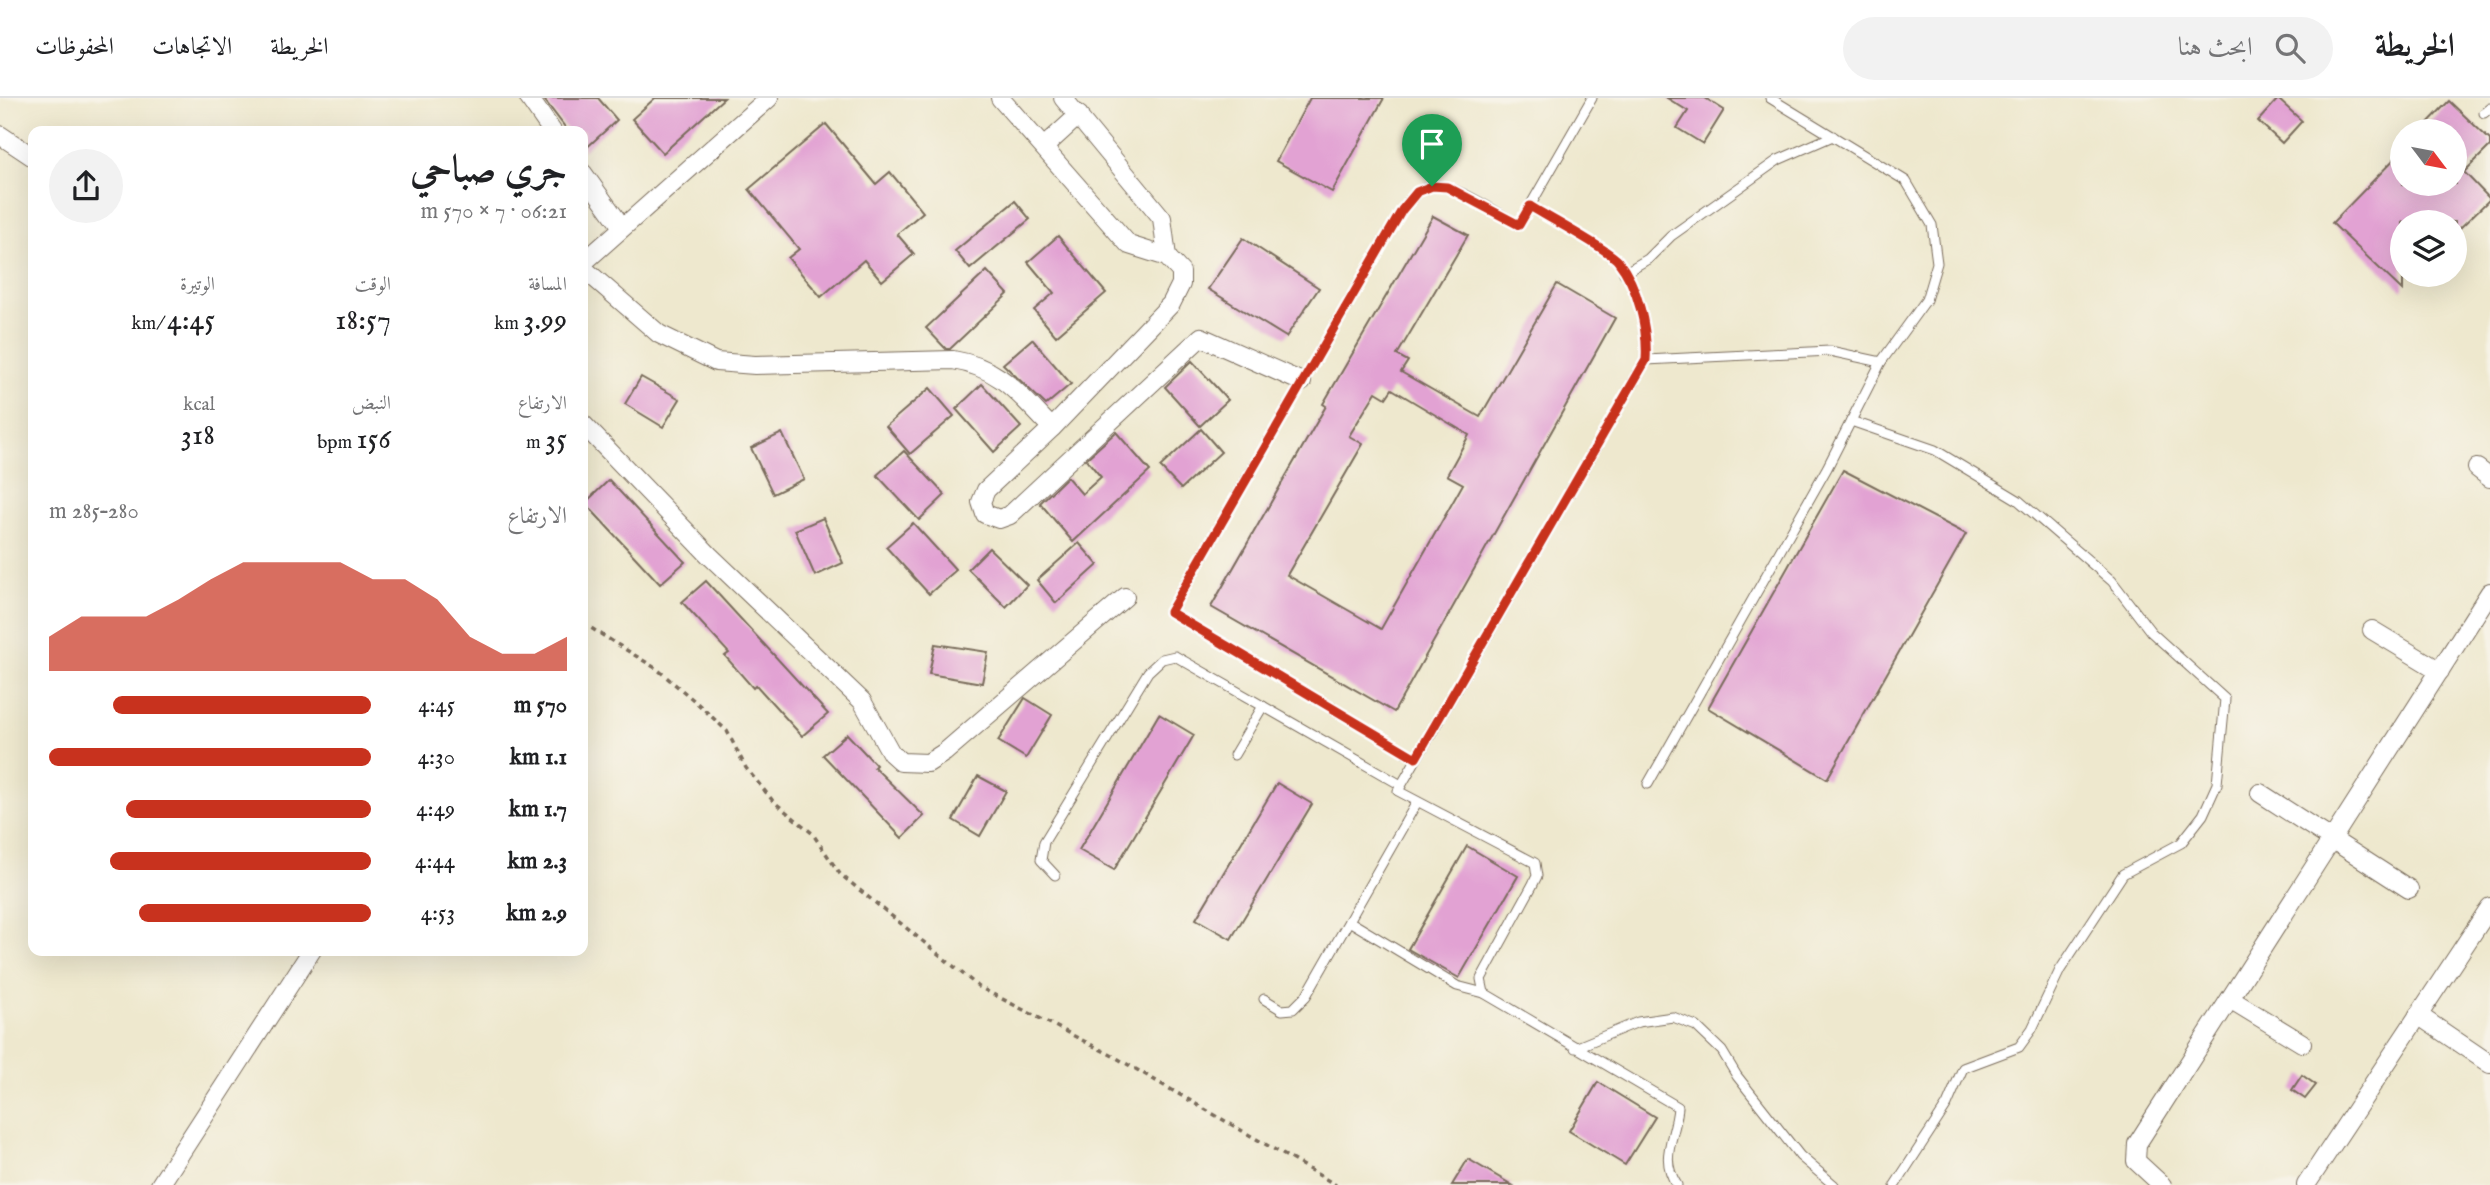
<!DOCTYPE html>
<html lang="ar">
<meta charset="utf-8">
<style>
:root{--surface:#fff;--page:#f2f2f2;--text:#202124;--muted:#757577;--line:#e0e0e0;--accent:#c8321e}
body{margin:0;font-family:"IM FELL English",Amiri,serif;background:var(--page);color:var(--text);direction:rtl;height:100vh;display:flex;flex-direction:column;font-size:26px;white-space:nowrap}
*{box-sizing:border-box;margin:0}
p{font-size:23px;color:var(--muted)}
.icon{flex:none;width:38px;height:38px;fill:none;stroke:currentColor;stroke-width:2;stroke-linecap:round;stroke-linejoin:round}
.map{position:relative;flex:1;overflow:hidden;direction:ltr}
.drawer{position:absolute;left:28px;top:28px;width:560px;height:830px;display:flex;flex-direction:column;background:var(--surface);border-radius:14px;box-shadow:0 7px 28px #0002;direction:rtl}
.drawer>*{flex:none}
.needle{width:46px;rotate:122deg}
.controls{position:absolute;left:2390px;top:21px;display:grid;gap:14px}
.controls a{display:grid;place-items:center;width:77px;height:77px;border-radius:50%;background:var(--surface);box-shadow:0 7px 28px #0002;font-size:35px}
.pin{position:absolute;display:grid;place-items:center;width:60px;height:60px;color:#fff;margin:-72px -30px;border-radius:50% 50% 50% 0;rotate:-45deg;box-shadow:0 0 7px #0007}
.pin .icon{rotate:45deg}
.round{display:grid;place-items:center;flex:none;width:74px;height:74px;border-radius:37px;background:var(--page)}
.headline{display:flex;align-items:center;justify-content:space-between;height:119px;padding:0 21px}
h1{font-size:38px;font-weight:600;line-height:52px}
.figures{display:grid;grid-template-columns:repeat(3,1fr);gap:10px;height:119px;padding:7px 21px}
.figures div{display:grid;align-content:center}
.figures b{font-size:30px;font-weight:600}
.figures small{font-size:19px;font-weight:400}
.figures p{font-size:19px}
.chart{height:196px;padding:14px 21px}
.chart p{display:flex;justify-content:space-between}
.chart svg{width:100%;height:126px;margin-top:7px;fill:var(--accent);opacity:.7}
ul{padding:0 21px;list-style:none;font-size:23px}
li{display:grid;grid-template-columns:112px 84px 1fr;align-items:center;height:52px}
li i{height:18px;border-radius:9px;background:var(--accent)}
header{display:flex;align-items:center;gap:42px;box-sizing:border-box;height:98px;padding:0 35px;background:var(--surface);border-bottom:2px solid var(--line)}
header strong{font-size:33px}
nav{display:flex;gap:38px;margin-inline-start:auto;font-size:24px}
.search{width:490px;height:63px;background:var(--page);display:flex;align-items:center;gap:18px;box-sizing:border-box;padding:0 24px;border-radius:38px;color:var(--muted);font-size:26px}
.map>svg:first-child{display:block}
.building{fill:#e2a2d3;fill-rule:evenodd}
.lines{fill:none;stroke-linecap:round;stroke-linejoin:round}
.service-casing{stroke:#7a6c5c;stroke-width:11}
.minor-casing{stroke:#7a6c5c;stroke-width:20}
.path{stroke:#7a6c5c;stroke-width:3.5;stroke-dasharray:5 5;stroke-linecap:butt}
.service{stroke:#fff;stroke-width:9}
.minor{stroke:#fff;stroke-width:18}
.route-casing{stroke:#fff;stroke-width:14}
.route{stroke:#c8321e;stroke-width:9}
</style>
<header>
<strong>الخريطة</strong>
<div class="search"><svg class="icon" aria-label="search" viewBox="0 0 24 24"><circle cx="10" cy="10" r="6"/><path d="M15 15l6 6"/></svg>ابحث هنا</div>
<nav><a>الخريطة</a><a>الاتجاهات</a><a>المحفوظات</a></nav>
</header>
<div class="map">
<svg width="2490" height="1087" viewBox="0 0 2490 1087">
<rect width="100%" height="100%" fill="#f7f3e8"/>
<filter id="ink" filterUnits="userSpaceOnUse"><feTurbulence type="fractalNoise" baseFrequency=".0143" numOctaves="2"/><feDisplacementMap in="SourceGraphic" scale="14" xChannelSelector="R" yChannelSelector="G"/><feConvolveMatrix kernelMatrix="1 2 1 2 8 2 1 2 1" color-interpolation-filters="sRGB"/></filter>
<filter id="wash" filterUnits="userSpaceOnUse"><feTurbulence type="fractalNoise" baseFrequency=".00686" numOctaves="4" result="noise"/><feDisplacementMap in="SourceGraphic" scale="28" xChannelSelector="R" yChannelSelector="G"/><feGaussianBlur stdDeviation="1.57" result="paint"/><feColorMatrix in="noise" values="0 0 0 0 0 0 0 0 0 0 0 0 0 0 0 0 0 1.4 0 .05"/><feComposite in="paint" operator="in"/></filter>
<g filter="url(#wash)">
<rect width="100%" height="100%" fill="#eee8ce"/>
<g id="blocks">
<g class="building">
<polygon points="543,0 598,0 617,22 583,53 583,33 568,33"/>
<polygon points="655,0 724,0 663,55 632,21"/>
<polygon points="1310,0 1384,0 1332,94 1276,63"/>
<polygon points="1667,0 1705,0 1724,12 1703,46 1677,30 1688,13"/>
<polygon points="2278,1 2302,23 2282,45 2258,23"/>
<polygon points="2449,3 2490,42 2490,48 2464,74 2490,101 2455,135 2455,124 2403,124 2403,193 2332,125 2403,52 2403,86 2455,86 2455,33 2420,33"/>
<polygon points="826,26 876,86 890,74 923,114 897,136 914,156 882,183 864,162 821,199 788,160 799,151 749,91"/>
<polygon points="1015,103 1030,121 970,171 955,153"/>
<path d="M1433 118 1468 137 1397 257 1408 263 1401 274 1480 319 1557 186 1615 220 1394 614 1211 509 1326 308 1323 306ZM1392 291 1469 337 1447 377 1463 386 1381 531 1287 477 1363 346 1349 338 1376 294 1386 300Z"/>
<polygon points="1058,138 1106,195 1056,238 1034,212 1054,195 1028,164"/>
<polygon points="1243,140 1319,190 1286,239 1208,191"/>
<polygon points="987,173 1008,196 950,251 946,251 926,230"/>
<polygon points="1032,241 1071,286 1046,307 1003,266"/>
<polygon points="1192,263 1228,302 1200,328 1165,289"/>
<polygon points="641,279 680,301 663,329 625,306"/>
<polygon points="982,286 1021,329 994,354 956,311"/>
<polygon points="930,290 954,318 910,356 886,328"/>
<polygon points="1201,331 1221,354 1181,391 1160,369"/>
<polygon points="1116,334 1150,373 1073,444 1040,405 1067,379 1082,396 1101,379 1086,361"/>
<polygon points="782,335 804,381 773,396 751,350"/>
<polygon points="904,353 945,397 919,422 877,377"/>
<polygon points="1843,372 1966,436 1827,681 1708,610"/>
<polygon points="609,382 685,464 660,486 585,405"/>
<polygon points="823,420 843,465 815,478 795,432"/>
<polygon points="913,425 956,472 929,496 886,449"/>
<polygon points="1079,445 1098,467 1056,505 1037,482"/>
<polygon points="989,450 1027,487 1006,509 968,471"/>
<polygon points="706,483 828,616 802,638 756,587 753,590 725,558 729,555 682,504"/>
<polygon points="935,546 988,554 982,585 929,576"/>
<polygon points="1025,600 1052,617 1026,660 998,643"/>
<polygon points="1159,616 1194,637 1114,772 1079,752"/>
<polygon points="847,636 876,667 874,669 924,718 902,740 823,657"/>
<polygon points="978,678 1006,693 980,738 953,722"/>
<polygon points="1277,685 1312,706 1231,841 1196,821"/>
<polygon points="1467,748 1518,778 1459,880 1408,851"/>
<polygon points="2302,977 2316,987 2305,1001 2292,992"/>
<polygon points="1598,984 1655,1019 1625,1067 1569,1033"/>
<polygon points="1468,1061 1512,1087 1452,1087"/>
</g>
</g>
</g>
<g filter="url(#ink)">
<use href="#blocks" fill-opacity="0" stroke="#7a6c5c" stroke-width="2"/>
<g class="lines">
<defs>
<g id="service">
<path d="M1592 0 1530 108C1547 119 1608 151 1618 163 1638 188 1648 231 1646 262L1398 693 1535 765 1537 778 1532 788 1481 881 1484 895 1678 1009C1676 1039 1658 1059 1677 1087"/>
<polyline points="2484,15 2490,10"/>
<polyline points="1624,175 1648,161 1671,138 1778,62 1833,38"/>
<polyline points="1646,262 1830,253 1881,264 1926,202 1937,165 1932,127 1906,83 1770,0"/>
<polyline points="1851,323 1935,352 2018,402 2112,483 2151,534 2225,601 2217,686 2203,717 2181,745 2123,776 2060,872 2032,931 2019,949 1963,970 1947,1007 1895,1087"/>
<polyline points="1234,657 1263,608"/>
<path d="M1416 660 1170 514 1402 112C1410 102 1417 91 1430 88 1451 83 1500 117 1519 127L1530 108"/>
<polyline points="1648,686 1827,370 1881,264"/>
<polyline points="1055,777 1041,762 1044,744 1148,574 1162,561 1175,558 1401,687"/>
<polyline points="1349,823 1457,888 1484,895"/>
<polyline points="1264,901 1282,912 1293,911 1306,898 1417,704"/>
<polyline points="1575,950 1638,924 1673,919 1696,928 1722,953 1737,978 1800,1058 1834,1087"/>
</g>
<g id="minor">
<polyline points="529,0 552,33"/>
<polyline points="1063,0 1162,120 1167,159"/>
<polyline points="0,37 33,59"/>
<polyline points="1044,49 1079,17"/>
<polyline points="583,75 622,129"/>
<polyline points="583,165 769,0"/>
<path d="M583 170 659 236 716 264 755 267 953 262C1002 270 1019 297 1052 330L1171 206 1181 186V174L1167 159 1129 147 1000 0"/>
<polyline points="583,326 709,457 862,603 891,655 901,664 928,665 945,654 1125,499"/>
<polyline points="1052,330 986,392 981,404 985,416 999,421 1010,417 1201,239 1302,284"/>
<polyline points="2477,370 2490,380"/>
<polyline points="2372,532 2440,573"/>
<polyline points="2260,695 2409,791"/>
<polyline points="2230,901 2302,945"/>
<polyline points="2418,917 2490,966"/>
<polyline points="160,1087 312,852"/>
<polyline points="2162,1087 2136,1063 2137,1046 2490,494"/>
<polyline points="2306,1087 2490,809"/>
</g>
</defs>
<use href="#service" class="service-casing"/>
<use href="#minor" class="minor-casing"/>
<polyline class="path" points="583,525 657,571 697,605 727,633 746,670 773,703 812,735 840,776 979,889 1113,958 1336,1087"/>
<use href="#service" class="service"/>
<use href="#minor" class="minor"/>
</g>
</g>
<g class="lines" filter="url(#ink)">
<defs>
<path id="route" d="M1432 88 1447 89 1519 127 1530 108C1547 119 1608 151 1618 163 1638 188 1648 231 1646 262L1416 660 1170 514 1402 112 1417 94Z"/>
</defs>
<use href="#route" class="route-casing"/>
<use href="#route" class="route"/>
</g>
</svg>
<div class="controls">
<a><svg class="needle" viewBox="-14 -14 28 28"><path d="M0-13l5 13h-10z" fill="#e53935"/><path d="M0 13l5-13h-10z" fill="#757577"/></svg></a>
<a><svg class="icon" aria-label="layers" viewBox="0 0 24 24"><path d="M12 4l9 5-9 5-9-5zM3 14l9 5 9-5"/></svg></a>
</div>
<div class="pin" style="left:1432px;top:88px;background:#1e9e55"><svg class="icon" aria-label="arrive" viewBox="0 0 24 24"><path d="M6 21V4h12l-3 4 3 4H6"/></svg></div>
<section class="drawer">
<div class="headline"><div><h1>جري صباحي</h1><p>06:21 · 7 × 570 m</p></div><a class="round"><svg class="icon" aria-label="share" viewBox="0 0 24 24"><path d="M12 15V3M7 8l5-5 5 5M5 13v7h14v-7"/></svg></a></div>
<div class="figures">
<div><p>المسافة</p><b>3.99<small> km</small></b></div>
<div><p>الوقت</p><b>18:57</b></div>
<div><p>الوتيرة</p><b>4:45<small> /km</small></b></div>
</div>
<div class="figures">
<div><p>الارتفاع</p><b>35<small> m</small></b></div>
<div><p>النبض</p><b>156<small> bpm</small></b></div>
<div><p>kcal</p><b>318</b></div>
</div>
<div class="chart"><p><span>الارتفاع</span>280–285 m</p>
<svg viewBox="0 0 160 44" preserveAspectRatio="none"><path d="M0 44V32L10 25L20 25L30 25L40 19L50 12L60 6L70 6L80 6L90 6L100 12L110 12L120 19L130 32L140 38L150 38L160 32V44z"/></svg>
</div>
<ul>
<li><b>570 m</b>4:45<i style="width:80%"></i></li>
<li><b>1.1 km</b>4:30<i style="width:100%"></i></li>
<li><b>1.7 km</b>4:49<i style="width:76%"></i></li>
<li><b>2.3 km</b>4:44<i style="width:81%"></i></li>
<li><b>2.9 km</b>4:53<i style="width:72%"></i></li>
</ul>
</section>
</div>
